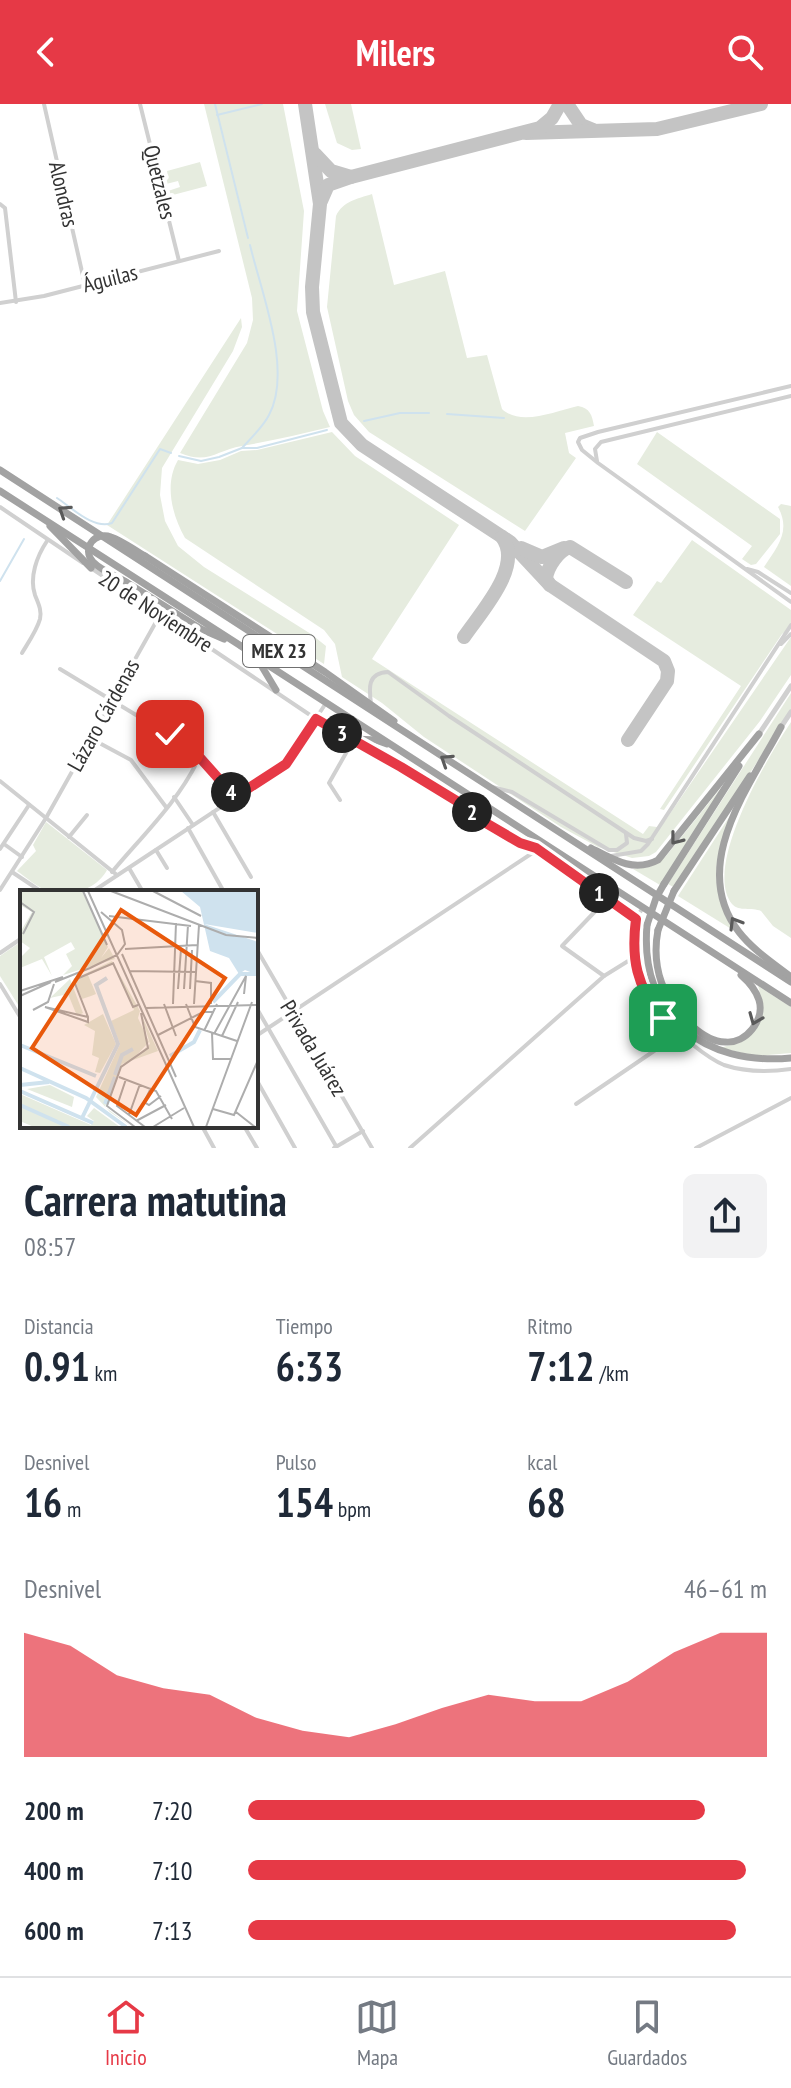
<!DOCTYPE html>
<html lang="es">
<meta charset="utf-8">
<style>
:root{--surface:#fff;--page:#f2f2f3;--text:#1f2937;--muted:#747a83;--line:#e0e1e3;--accent:#e63946}
body{margin:0;font-family:"PT Sans Narrow",sans-serif;background:var(--page);color:var(--text);height:100vh;display:flex;flex-direction:column;font-size:30px;white-space:nowrap}
*{box-sizing:border-box;margin:0}
p{font-size:26px;color:var(--muted)}
.icon{flex:none;width:44px;height:44px;fill:none;stroke:currentColor;stroke-width:2;stroke-linecap:round;stroke-linejoin:round}
.map{position:relative;height:1044px;overflow:hidden}
.panel{display:flex;flex-direction:column;background:var(--surface);flex:1}
.panel>*{flex:none}
.pin{position:absolute;display:grid;place-items:center;width:68px;height:68px;color:#fff;margin:-34px;border-radius:16px;box-shadow:0 4px 12px #0006}
.km{position:absolute;width:40px;height:40px;margin:-20px;border-radius:50%;background:#222;color:#fff;font-size:22px;line-height:40px;text-align:center}
.round{display:grid;place-items:center;flex:none;width:84px;height:84px;border-radius:12px;background:var(--page)}
.head{display:flex;align-items:center;justify-content:space-between;height:136px;padding:0 24px}
h1{font-size:44px;font-weight:800;line-height:60px}
.metrics{display:grid;grid-template-columns:repeat(3,1fr);gap:12px;height:136px;padding:8px 24px}
.metrics div{display:grid;align-content:center}
.metrics b{font-size:40px;font-weight:800}
.metrics small{font-size:22px;font-weight:400}
.metrics p{font-size:22px}
.chart{height:224px;padding:16px 24px}
.chart p{display:flex;justify-content:space-between}
.chart svg{width:100%;height:144px;margin-top:8px;fill:var(--accent);opacity:.7}
ul{padding:0 24px;list-style:none;font-size:26px}
li{display:grid;grid-template-columns:128px 96px 1fr;align-items:center;height:60px}
li i{height:20px;border-radius:10px;background:var(--accent)}
header{display:flex;justify-content:space-between;align-items:center;height:104px;padding:0 24px;background:var(--accent);color:#fff;font-size:36px;font-weight:800}
.dock{display:flex;justify-content:space-around;align-items:center;height:112px;border-top:2px solid var(--line);background:var(--surface);font-size:22px;color:var(--muted)}
.dock a{display:grid;justify-items:center;gap:4px}
.dock .on{color:var(--accent)}
.map>svg:first-child{display:block}
.green{fill:#e6ecdf}
.lines{fill:none;stroke-linecap:round;stroke-linejoin:round}
.stream{stroke:#cfe2ee;stroke-width:2}
.taxiway{stroke:#c4c4c4;stroke-width:14}
.minor{stroke:#d0d0d0;stroke-width:4}
.tertiary{stroke:#d0d0d0;stroke-width:5}
.primary{stroke:#ababab;stroke-width:7}
.trunk{stroke:#a2a2a2;stroke-width:7}
.trunk-bridge{stroke:#a2a2a2;stroke-width:7}
.oneway{stroke:#5a5a5a}
.route-casing{stroke:#fff;stroke-width:16}
.route{stroke:#e63946;stroke-width:10}
.labels{text-anchor:middle;dominant-baseline:central;stroke-width:8;stroke-linejoin:round;paint-order:stroke}
.shield{fill:#fff;stroke:#707070;stroke-width:2}
.shield-label{font-size:20px;font-weight:bold;fill:#333}
.street-label{font-size:22px;fill:#333;stroke:#fff}
.inset-river{fill:none;stroke:#cfe2ee;stroke-width:4}
.inset-road{fill:none;stroke:#adadad;stroke-width:2}
.view{fill:#e8590c;fill-opacity:0.15;stroke:#e8590c;stroke-width:4}
.inset-edge{fill:none;stroke:#333;stroke-width:4}
</style>
<header><svg class="icon" aria-label="back" viewBox="0 0 24 24"><path d="M15 5l-7 7 7 7"/></svg>Milers<svg class="icon" aria-label="search" viewBox="0 0 24 24"><circle cx="10" cy="10" r="6"/><path d="M15 15l6 6"/></svg></header>
<div class="map">
<svg width="791" height="1044" viewBox="0 0 791 1044">
<rect width="100%" height="100%" fill="#fff"/>
<g class="green">
<path d="M204 0H283L304 107 297 207 323 307 330 323C301 330 271 337 242 342 217 346 208 361 180 349L247 239 253 216 252 194Z"/>
<polygon points="325,0 351,0 361,45 352,46 337,39"/>
<polygon points="200,58 207,82 169,92 168,87 180,83 178,77 166,80 164,75 168,73 167,67"/>
<path d="M372 90 394 181 445 167 467 254 487 251 502 305C521 323 555 307 578 302 590 304 592 311 594 322L565 329 569 349 576 354 525 427 369 328 354 311 348 297 327 203 336 112C343 97 357 95 372 90Z"/>
<polygon points="241,214 242,223 233,247 162,364 160,391 165,417 178,442 204,463 311,530 326,542 324,560 107,421"/>
<path d="M332 328 355 352 459 421 372 555 643 730 649 722 657 723 665 717 791 533V571L760 617 656 748 649 752 632 754 598 743 561 723 424 633 382 599 342 573 335 540 324 526 185 434C172 411 164 380 178 356L198 360 220 356 241 347 257 346Z"/>
<polygon points="657,328 780,415 780,430 756,460 751,461 742,455 752,442 637,360"/>
<path d="M781 400 791 402V482L764 463C778 442 791 427 778 403Z"/>
<polygon points="692,436 791,506 791,524 782,530 664,706 660,705 741,582 633,511 655,480 657,477 661,479"/>
<polygon points="791,589 791,606 675,784 668,780"/>
<path d="M791 618V834L773 822 761 807C752 803 739 808 732 800 702 763 769 651 791 618Z"/>
<polygon points="733,669 660,781 633,765 650,763 666,752"/>
<path d="M735 704C714 752 707 777 733 826L678 792Z"/>
<path d="M46 718 107 766C97 785 70 794 50 788 39 785 26 773 17 767L36 747 33 741Z"/>
<polygon points="22,837 22,907 0,872 0,852"/>
<path d="M758 882 791 903V949L756 952 721 944C727 941 733 941 739 939 762 929 765 902 758 882Z"/>
</g>
<g class="lines">
<g class="stream">
<polyline points="215,0 248,134"/>
<polyline points="217,11 262,0"/>
<polyline points="447,310 504,314"/>
<polyline points="364,317 400,309 429,309"/>
<path d="M242 344C251 334 263 323 269 311 293 266 261 188 250 141"/>
<polyline points="179,352 201,357 219,353 242,344 257,344 327,326"/>
<path d="M57 394C72 404 94 426 112 419L160 345 171 349"/>
<polyline points="0,477 24,435"/>
</g>
<g class="taxiway">
<polyline points="305,0 320,100 312,183 313,208 341,319 362,341 510,438 550,481 664,557 668,567 667,577 628,636"/>
<polyline points="567,0 581,21 593,26"/>
<polyline points="526,29 657,25 761,0"/>
<polyline points="315,50 331,67 351,73 328,81 321,97"/>
<polyline points="351,73 540,24 552,14 560,0"/>
<polyline points="521,444 542,453 564,444"/>
<path d="M550 481 546 475C547 463 559 446 570 443L626 478"/>
<path d="M464 533C481 508 524 462 502 433"/>
</g>
<g class="minor">
<polyline points="44,0 85,181"/>
<polyline points="140,0 179,157"/>
<polyline points="0,100 5,104 16,198"/>
<polyline points="0,199 44,192 219,147"/>
<polyline points="791,282 598,328 580,334 578,338 582,346 598,359 791,498"/>
<polyline points="597,357 595,345 601,338 791,292"/>
<polyline points="0,403 83,459"/>
<polyline points="91,464 316,615 401,663 465,702 479,715 520,739 536,744 636,815"/>
<polyline points="747,465 758,468 791,489"/>
<polyline points="781,540 791,530"/>
<path d="M22 549C28 539 37 526 40 515 42 506 38 499 35 491 29 473 37 452 47 437"/>
<polyline points="60,565 184,640 235,693"/>
<path d="M371 600C369 584 367 569 388 568L449 612 634 734 646 737 652 735"/>
<polyline points="90,634 131,656 166,703"/>
<polyline points="0,677 117,771"/>
<polyline points="492,683 512,688 609,746 617,746 627,739 626,730"/>
<polyline points="174,693 193,721"/>
<polyline points="340,696 329,679 354,635"/>
<polyline points="213,708 251,773"/>
<polyline points="188,724 224,788"/>
<polyline points="69,733 87,711"/>
<polyline points="4,740 22,753"/>
<polyline points="0,745 29,701"/>
<polyline points="156,746 167,764"/>
<polyline points="611,752 641,747 648,740 791,521"/>
<polyline points="129,764 143,788"/>
<polyline points="12,768 42,788"/>
<path d="M112 768C142 732 179 697 199 654"/>
<polyline points="0,786 46,714 161,509"/>
<polyline points="92,788 286,660 326,599"/>
<path d="M643 804C635 813 635 821 634 833 632 879 658 913 693 941 703 949 712 956 724 961 745 968 769 968 791 965"/>
<polyline points="256,844 372,1044"/>
<polyline points="0,849 22,834"/>
<polyline points="604,872 562,842 607,795"/>
<polyline points="0,880 22,916"/>
<polyline points="256,903 336,1042"/>
<polyline points="256,932 537,746"/>
<polyline points="256,975 295,1044"/>
<polyline points="576,1000 679,930"/>
<polyline points="202,1022 214,1044"/>
<polyline points="244,1022 257,1044"/>
<polyline points="334,1044 363,1027"/>
<polyline points="410,1044 604,872 633,854"/>
<polyline points="696,1044 791,994"/>
</g>
<g class="tertiary">
<polyline points="781,623 791,608"/>
<polyline points="759,630 791,582"/>
</g>
<polyline class="primary" points="241,542 257,554"/>
<g class="trunk">
<polyline points="0,366 791,878"/>
<polyline points="0,387 241,542"/>
<polyline points="50,422 91,464"/>
<polyline points="145,452 325,568 394,617"/>
<polyline points="126,478 201,525 224,535"/>
<polyline points="257,554 791,899"/>
<polyline points="258,556 276,586"/>
<path d="M781 623C749 683 688 762 739 828 753 846 773 859 791 873"/>
<polyline points="354,635 376,636 387,640"/>
<path d="M591 744C612 755 634 769 658 756L759 630"/>
<polyline points="664,780 739,662"/>
<polyline points="674,787 750,672"/>
<path d="M647 821C639 913 705 962 791 954"/>
<path d="M658 826C651 863 663 897 692 922 701 930 712 938 725 938 746 940 765 916 759 896 756 886 749 878 741 871"/>
</g>
<g class="trunk-bridge">
<path d="M126 478C116 472 102 467 93 458 81 444 95 427 111 433 123 437 134 446 145 452"/>
<polyline points="647,821 656,794 664,780"/>
<polyline points="658,826 674,787"/>
</g>
</g>
<defs><path id="oneway-chevron" d="M-2-3.5L2.5 0L-2 3.5" fill="none" stroke-width="1.6" stroke-linecap="round" stroke-linejoin="round" transform="scale(2)"/></defs>
<g class="oneway">
<use href="#oneway-chevron" transform="translate(64 407) rotate(-147)"/>
<use href="#oneway-chevron" transform="translate(446 656) rotate(-147)"/>
<use href="#oneway-chevron" transform="translate(676 735) rotate(128)"/>
<use href="#oneway-chevron" transform="translate(735 819) rotate(-121)"/>
<use href="#oneway-chevron" transform="translate(755 915) rotate(112)"/>
</g>
<g class="lines">
<defs>
<path id="route" d="M170 630 194 647 235 693 286 660 316 615 401 663 465 702 479 715 520 739 536 744 636 815C631 854 636 883 663 914"/>
</defs>
<use href="#route" class="route-casing"/>
<use href="#route" class="route"/>
</g>
<g class="labels">
<rect class="shield" x="243" y="531" width="72" height="32" rx="6"/>
<g class="shield-label">
<text x="279" y="547">MEX 23</text>
</g>
<g class="street-label">
<text transform="translate(160 78) rotate(76)">Quetzales</text>
<text transform="translate(64 90) rotate(77)">Alondras</text>
<text transform="translate(110 174) rotate(-14)">Águilas</text>
<text transform="translate(156 507) rotate(33)">20 de Noviembre</text>
<text transform="translate(103 611) rotate(-61)">Lázaro Cárdenas</text>
<text transform="translate(314 944) rotate(59)">Privada Juárez</text>
</g>
</g>
<g transform="translate(20 786)">
<rect width="238" height="238" fill="#fff"/>
<path d="M0 1H62L88 57 81 68 89 58 95 69 43 85 52 76 46 64 55 59 51 52 24 67 32 86 22 69 0 78V68L10 58 0 51 1 41 12 22 0 15ZM92 71 120 121 118 128 129 152 113 169 130 154 121 124 138 161 102 174 85 217 112 237 90 222 76 207 100 154 91 131 114 120 93 74 68 85 76 104 71 106 62 109 54 89ZM50 89 63 123 57 126 48 104 30 108ZM83 124 96 154 80 183 75 182 79 168 72 165 75 141 64 135ZM30 195 54 207 52 217 7 199ZM0 204 71 235 74 231 67 226 74 218 100 237H14L0 231Z" fill="#e6ecdf"/>
<path d="M161 1H238V43L184 34 238 52V85L225 80 219 84 209 68 190 61 180 17Z" fill="#cfe2ee"/>
<path class="inset-river" d="M193 112 220 84H238M0 155 76 186M150 166 174 152 180 140M0 178 66 208 106 237M95 185 102 165 113 159M0 195 29 192M0 201 73 233M85 214 95 187M0 215 49 237M62 228 98 154 76 95 87 88"/>
<path class="inset-road" d="M63 1 87 55M68 1 174 237M91 1 206 45 238 48M133 1 181 26M0 12 14 22 3 44M89 26 171 36M105 59 177 55M102 64 156 187M93 73 113 117 118 115M70 78 97 65 105 54 102 40 81 22M109 81 176 82M54 90 94 73M54 91 68 127V132L25 117 68 127M175 91 191 93V114M35 92 70 78M158 99 161 59M164 99 168 35M170 99 172 60M0 101 43 87M0 106 31 92M144 114 156 146M153 114 156 33M166 114 175 137 217 151M174 114 179 35M126 118 238 115M13 120 28 112 34 94M184 141 197 114M192 143 193 169H211M194 144 226 86 224 104M138 145 183 122H194M202 146 218 112M99 187 136 201 152 229M106 189 97 216 125 237M131 198 124 212 129 215 141 206M193 219 214 225 238 170M216 222 235 237M109 225 120 194M116 231 146 215M115 237 87 216 101 177 128 158 121 123M133 237 164 218M186 237 232 112"/>
<path class="view" d="M101 20 205 88 116 225 12 158Z"/>
<rect width="238" height="238" class="inset-edge"/>
</g>
</svg>
<div class="pin" style="left:663px;top:914px;background:#1e9e55"><svg class="icon" aria-label="arrive" viewBox="0 0 24 24"><path d="M6 21V4h12l-3 4 3 4H6"/></svg></div>
<div class="pin" style="left:170px;top:630px;background:#d93025"><svg class="icon" aria-label="check" viewBox="0 0 24 24"><path d="M5 12l5 5 9-10"/></svg></div>
<b class="km" style="left:599px;top:789px">1</b>
<b class="km" style="left:472px;top:708px">2</b>
<b class="km" style="left:342px;top:629px">3</b>
<b class="km" style="left:231px;top:688px">4</b>
</div>
<section class="panel">
<div class="head"><div><h1>Carrera matutina</h1><p>08:57</p></div><a class="round"><svg class="icon" aria-label="share" viewBox="0 0 24 24"><path d="M12 15V3M7 8l5-5 5 5M5 13v7h14v-7"/></svg></a></div>
<div class="metrics">
<div><p>Distancia</p><b>0.91<small> km</small></b></div>
<div><p>Tiempo</p><b>6:33</b></div>
<div><p>Ritmo</p><b>7:12<small> /km</small></b></div>
</div>
<div class="metrics">
<div><p>Desnivel</p><b>16<small> m</small></b></div>
<div><p>Pulso</p><b>154<small> bpm</small></b></div>
<div><p>kcal</p><b>68</b></div>
</div>
<div class="chart"><p><span>Desnivel</span>46–61 m</p>
<svg viewBox="0 0 160 44" preserveAspectRatio="none"><path d="M0 44V6L10 10L20 19L30 23L40 25L50 32L60 36L70 38L80 34L90 29L100 25L110 27L120 27L130 21L140 12L150 6L160 6V44z"/></svg>
</div>
<ul>
<li><b>200 m</b>7:20<i style="width:88%"></i></li>
<li><b>400 m</b>7:10<i style="width:96%"></i></li>
<li><b>600 m</b>7:13<i style="width:94%"></i></li>
</ul>
</section>
<nav class="dock">
<a class="on"><svg class="icon" aria-label="home" viewBox="0 0 24 24"><path d="M3 11l9-7 9 7M6 9v11h12V9"/></svg>Inicio</a>
<a><svg class="icon" aria-label="map" viewBox="0 0 24 24"><path d="M3 6l6-2 6 2 6-2v14l-6 2-6-2-6 2zM9 4v14M15 6v14"/></svg>Mapa</a>
<a><svg class="icon" aria-label="saved" viewBox="0 0 24 24"><path d="M7 4h10v16l-5-4-5 4z"/></svg>Guardados</a>
</nav>
